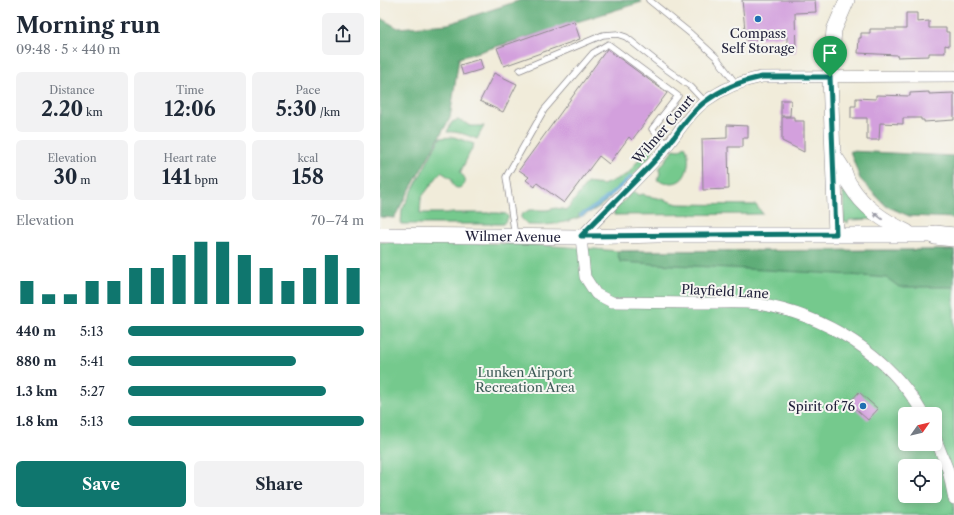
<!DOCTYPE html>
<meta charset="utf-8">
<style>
:root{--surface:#fff;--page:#f2f2f3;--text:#1f2937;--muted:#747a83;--accent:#0f766e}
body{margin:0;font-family:"Libre Caslon Text",serif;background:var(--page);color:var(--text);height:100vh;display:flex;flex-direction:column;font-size:15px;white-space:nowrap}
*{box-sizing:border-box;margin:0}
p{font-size:13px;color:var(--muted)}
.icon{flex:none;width:22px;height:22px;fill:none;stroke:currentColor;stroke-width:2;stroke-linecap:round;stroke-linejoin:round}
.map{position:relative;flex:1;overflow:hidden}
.details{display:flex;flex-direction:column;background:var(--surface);width:380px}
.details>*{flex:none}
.needle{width:26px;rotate:56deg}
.controls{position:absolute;left:518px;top:407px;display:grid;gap:8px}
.controls a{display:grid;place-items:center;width:44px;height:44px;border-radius:6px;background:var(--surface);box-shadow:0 2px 10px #0003;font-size:20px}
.pin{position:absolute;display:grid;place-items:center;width:34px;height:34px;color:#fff;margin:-41px -17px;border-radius:50% 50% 50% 0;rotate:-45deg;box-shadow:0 0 4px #0007}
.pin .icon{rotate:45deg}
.round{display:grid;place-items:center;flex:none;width:42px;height:42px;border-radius:6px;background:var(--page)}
.overview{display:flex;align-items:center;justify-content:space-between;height:68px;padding:0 16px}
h1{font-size:22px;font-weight:800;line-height:30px}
.figures{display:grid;grid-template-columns:repeat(3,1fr);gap:6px;height:68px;padding:4px 16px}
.figures div{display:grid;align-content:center;border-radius:6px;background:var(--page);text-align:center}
.figures b{font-size:20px;font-weight:800}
.figures small{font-size:11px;font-weight:400}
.figures p{font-size:11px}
.chart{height:112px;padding:8px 16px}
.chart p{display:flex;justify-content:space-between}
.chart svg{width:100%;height:72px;margin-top:4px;stroke:var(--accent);stroke-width:6}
.cta{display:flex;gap:8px;margin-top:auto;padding:8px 16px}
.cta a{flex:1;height:46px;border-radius:6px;background:var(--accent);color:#fff;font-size:16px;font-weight:800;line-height:46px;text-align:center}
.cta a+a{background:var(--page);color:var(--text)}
ul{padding:0 16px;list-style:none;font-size:13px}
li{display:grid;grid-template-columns:64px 48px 1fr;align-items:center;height:30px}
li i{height:10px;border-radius:5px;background:var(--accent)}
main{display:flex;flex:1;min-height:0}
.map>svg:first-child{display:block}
.green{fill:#74c98d;stroke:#4b7664;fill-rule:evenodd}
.forest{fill:#5fad78;stroke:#40685a}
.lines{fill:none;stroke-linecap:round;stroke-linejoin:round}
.stream{stroke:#57a4d0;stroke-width:3.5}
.building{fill:#d3a0dd}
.lane-casing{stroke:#8a878a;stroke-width:7}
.street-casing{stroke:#8a878a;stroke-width:12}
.secondary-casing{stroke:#8a878a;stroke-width:16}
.highway-casing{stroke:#8a878a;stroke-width:20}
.lane{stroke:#fff;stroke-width:5.5}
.street{stroke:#fff;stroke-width:11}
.secondary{stroke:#fff;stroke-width:15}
.highway{stroke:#fff;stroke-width:19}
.oneway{fill:#9c9ca7}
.route-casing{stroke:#fff;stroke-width:8}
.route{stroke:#0f766e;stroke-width:5}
.poi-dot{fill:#1f6fb2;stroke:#f6f6f2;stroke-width:1.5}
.labels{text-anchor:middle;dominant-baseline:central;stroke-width:4;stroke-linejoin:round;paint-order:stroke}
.poi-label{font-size:13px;fill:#22223b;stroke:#f6f6f2}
.street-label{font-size:13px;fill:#22223b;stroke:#f6f6f2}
.park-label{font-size:13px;fill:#3f5c58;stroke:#f6f6f2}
</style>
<main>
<section class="details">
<div class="overview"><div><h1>Morning run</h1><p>09:48 · 5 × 440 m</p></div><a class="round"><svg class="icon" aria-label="share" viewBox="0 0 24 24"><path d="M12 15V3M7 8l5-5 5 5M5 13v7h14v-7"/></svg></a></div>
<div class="figures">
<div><p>Distance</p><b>2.20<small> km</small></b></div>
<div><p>Time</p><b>12:06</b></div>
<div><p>Pace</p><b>5:30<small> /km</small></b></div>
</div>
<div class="figures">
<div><p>Elevation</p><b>30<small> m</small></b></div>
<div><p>Heart rate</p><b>141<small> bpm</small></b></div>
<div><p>kcal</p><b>158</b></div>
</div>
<div class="chart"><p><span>Elevation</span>70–74 m</p>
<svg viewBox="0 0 160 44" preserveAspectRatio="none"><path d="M5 44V30M15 44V38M25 44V38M35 44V30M45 44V30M55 44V22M65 44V22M75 44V14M85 44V6M95 44V6M105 44V14M115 44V22M125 44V30M135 44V22M145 44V14M155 44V22"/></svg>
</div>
<ul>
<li><b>440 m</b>5:13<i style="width:100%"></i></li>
<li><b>880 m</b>5:41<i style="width:71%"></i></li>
<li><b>1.3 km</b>5:27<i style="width:84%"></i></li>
<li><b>1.8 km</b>5:13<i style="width:100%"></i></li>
</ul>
<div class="cta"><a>Save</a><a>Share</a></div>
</section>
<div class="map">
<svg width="574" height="515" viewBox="0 0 574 515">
<rect width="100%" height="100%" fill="#f6f6f2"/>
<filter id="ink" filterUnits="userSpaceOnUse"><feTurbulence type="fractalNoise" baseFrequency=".025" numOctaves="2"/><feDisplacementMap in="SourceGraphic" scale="8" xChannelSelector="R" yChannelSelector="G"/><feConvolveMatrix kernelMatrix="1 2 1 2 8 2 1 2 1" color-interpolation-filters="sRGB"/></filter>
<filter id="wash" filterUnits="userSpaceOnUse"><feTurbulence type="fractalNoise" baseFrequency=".012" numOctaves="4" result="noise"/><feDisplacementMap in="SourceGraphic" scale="16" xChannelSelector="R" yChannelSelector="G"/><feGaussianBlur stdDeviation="0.9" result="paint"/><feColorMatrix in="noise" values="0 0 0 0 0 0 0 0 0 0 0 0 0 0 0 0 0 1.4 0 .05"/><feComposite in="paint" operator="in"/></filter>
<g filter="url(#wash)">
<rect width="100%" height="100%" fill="#f1ecda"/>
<g class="green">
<path d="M77 120 82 121 90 126H104L97 139C87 135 78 131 67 132L72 122Z"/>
<path d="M277 135 279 138 270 156 252 177 251 176 230 195 213 207 198 215 199 217 213 209 231 197C227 201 220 207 214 210 193 222 174 226 150 225L147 224 141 218V215L149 210H167L176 208 187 210 207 183 223 185 248 174Z"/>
<path d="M74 137 94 144 80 173C96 184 71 197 72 179L61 172 41 198 40 213H118L126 214 128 216V218L123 224H21L22 210 60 138Z"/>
<path d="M305 146C311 155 309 176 299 181 293 185 283 182 277 180L280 174 279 169 294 149 299 150Z"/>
<polygon points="463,186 497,219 469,220 468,223 464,222"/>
<polygon points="253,191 258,195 264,194 266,196 278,198 298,204 376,205 383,214 234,215 234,211"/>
<path d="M0 242C79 242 158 243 237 251L574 250V515H0ZM525 414H555V444H525ZM525 466H555V496H525Z"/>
</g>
<g class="forest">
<polygon points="141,0 259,0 262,2 79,58 70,118 14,218 0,217 0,18 18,28 68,24"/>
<polygon points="470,151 574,156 574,218 529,216 506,206 480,179"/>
<polygon points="568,250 574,250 574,287 519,287 507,278 458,274 240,262 237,251"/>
</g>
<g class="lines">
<path class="stream" d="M201 215C220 205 235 191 251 177"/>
</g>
<g id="blocks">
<g class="building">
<polygon points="362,0 435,0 436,12 415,13 416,52 407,53 407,36 366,40"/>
<polygon points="526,13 537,13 537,22 549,21 549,28 566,28 566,32 569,32 569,46 565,45 565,53 549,53 549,56 517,57 517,55 478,53 479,38 481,38 481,33 490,33 490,29 526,29"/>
<polygon points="194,21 200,39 124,66 117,48"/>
<polygon points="227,49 287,93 252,140 249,137 229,164 219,156 184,203 157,183 155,187 146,180 149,177 139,170"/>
<polygon points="100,59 103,69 83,75 80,65"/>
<polygon points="114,73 137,84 123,112 100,101"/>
<polygon points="549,92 549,94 574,93 574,120 544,122 544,120 541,120 541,118 523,118 523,124 500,123 499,140 487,140 487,118 471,118 471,106 476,106 476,98 496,99 496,95 530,96 530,93"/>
<polygon points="401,100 411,100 410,116 401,116"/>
<polygon points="402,117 414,117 414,121 424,121 424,152 402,141"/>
<polygon points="347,125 368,126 368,138 363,138 363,147 348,147 349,189 323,190 322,139 347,138"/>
<polygon points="479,392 498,409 488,420 469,403"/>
</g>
</g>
</g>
<g filter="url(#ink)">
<use href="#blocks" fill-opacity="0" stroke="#8a878a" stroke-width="1"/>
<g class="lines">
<defs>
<g id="lane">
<polyline points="269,0 311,34 336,57 356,84"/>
<polyline points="140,70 223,35 237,34 246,37 286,69 311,87 325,102"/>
<polyline points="135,236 126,177 164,110 213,53 228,44 298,96 272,129 288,145"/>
</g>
<g id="street">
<path d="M543 414C509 354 445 315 378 304 363 302 345 303 329 303 297 303 264 302 232 302L216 294 205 277 201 237C227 209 254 183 280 155 295 138 308 114 326 101 342 89 361 81 382 77L574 76"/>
<polyline points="555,437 568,470 574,499"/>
</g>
<g id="secondary">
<path d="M454 155C457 160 461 165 464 171 466 176 467 181 470 185 484 208 504 221 527 232"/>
<polyline points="456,234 450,77 454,30 467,0"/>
<path id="s1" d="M0 235 201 237 277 235H555"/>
</g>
<polyline id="highway" points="555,235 574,237"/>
</defs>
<use href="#lane" class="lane-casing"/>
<use href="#street" class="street-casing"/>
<use href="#secondary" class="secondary-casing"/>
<use href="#highway" class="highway-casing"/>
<use href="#lane" class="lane"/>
<use href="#street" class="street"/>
<use href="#secondary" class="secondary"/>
<use href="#highway" class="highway"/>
</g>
<defs><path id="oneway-solid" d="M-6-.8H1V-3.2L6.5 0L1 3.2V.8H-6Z"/></defs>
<use class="oneway" href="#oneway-solid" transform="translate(498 216) rotate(-143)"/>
</g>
<g class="lines" filter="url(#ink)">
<defs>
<path id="route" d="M382 77H450L456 234 201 236C227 209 254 183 280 155 295 138 308 114 326 101 342 89 361 81 382 77Z"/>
</defs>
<use href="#route" class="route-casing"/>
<use href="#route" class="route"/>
</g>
<g class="poi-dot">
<circle cx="378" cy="19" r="4"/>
<circle cx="483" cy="406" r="4"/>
</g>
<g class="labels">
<g class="poi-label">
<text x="378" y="33">Compass<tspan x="378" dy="15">Self Storage</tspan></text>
<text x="475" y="406" text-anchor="end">Spirit of 76</text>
</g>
<g class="street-label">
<text transform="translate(283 129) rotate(-49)">Wilmer Court</text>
<text stroke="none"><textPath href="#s1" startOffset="133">Wilmer Avenue</textPath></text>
<text transform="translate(345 291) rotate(3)">Playfield Lane</text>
</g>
<g class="park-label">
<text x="145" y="372">Lunken Airport<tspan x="145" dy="15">Recreation Area</tspan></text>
</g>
</g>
</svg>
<div class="controls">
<a><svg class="needle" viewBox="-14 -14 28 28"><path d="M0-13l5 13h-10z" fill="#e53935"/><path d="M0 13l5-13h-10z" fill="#747a83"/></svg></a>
<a><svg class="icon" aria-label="locate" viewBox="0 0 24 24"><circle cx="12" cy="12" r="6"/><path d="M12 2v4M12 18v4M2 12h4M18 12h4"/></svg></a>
</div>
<div class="pin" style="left:450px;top:77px;background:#1e9e55"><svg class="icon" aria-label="arrive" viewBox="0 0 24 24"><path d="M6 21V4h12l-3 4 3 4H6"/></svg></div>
</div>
</main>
